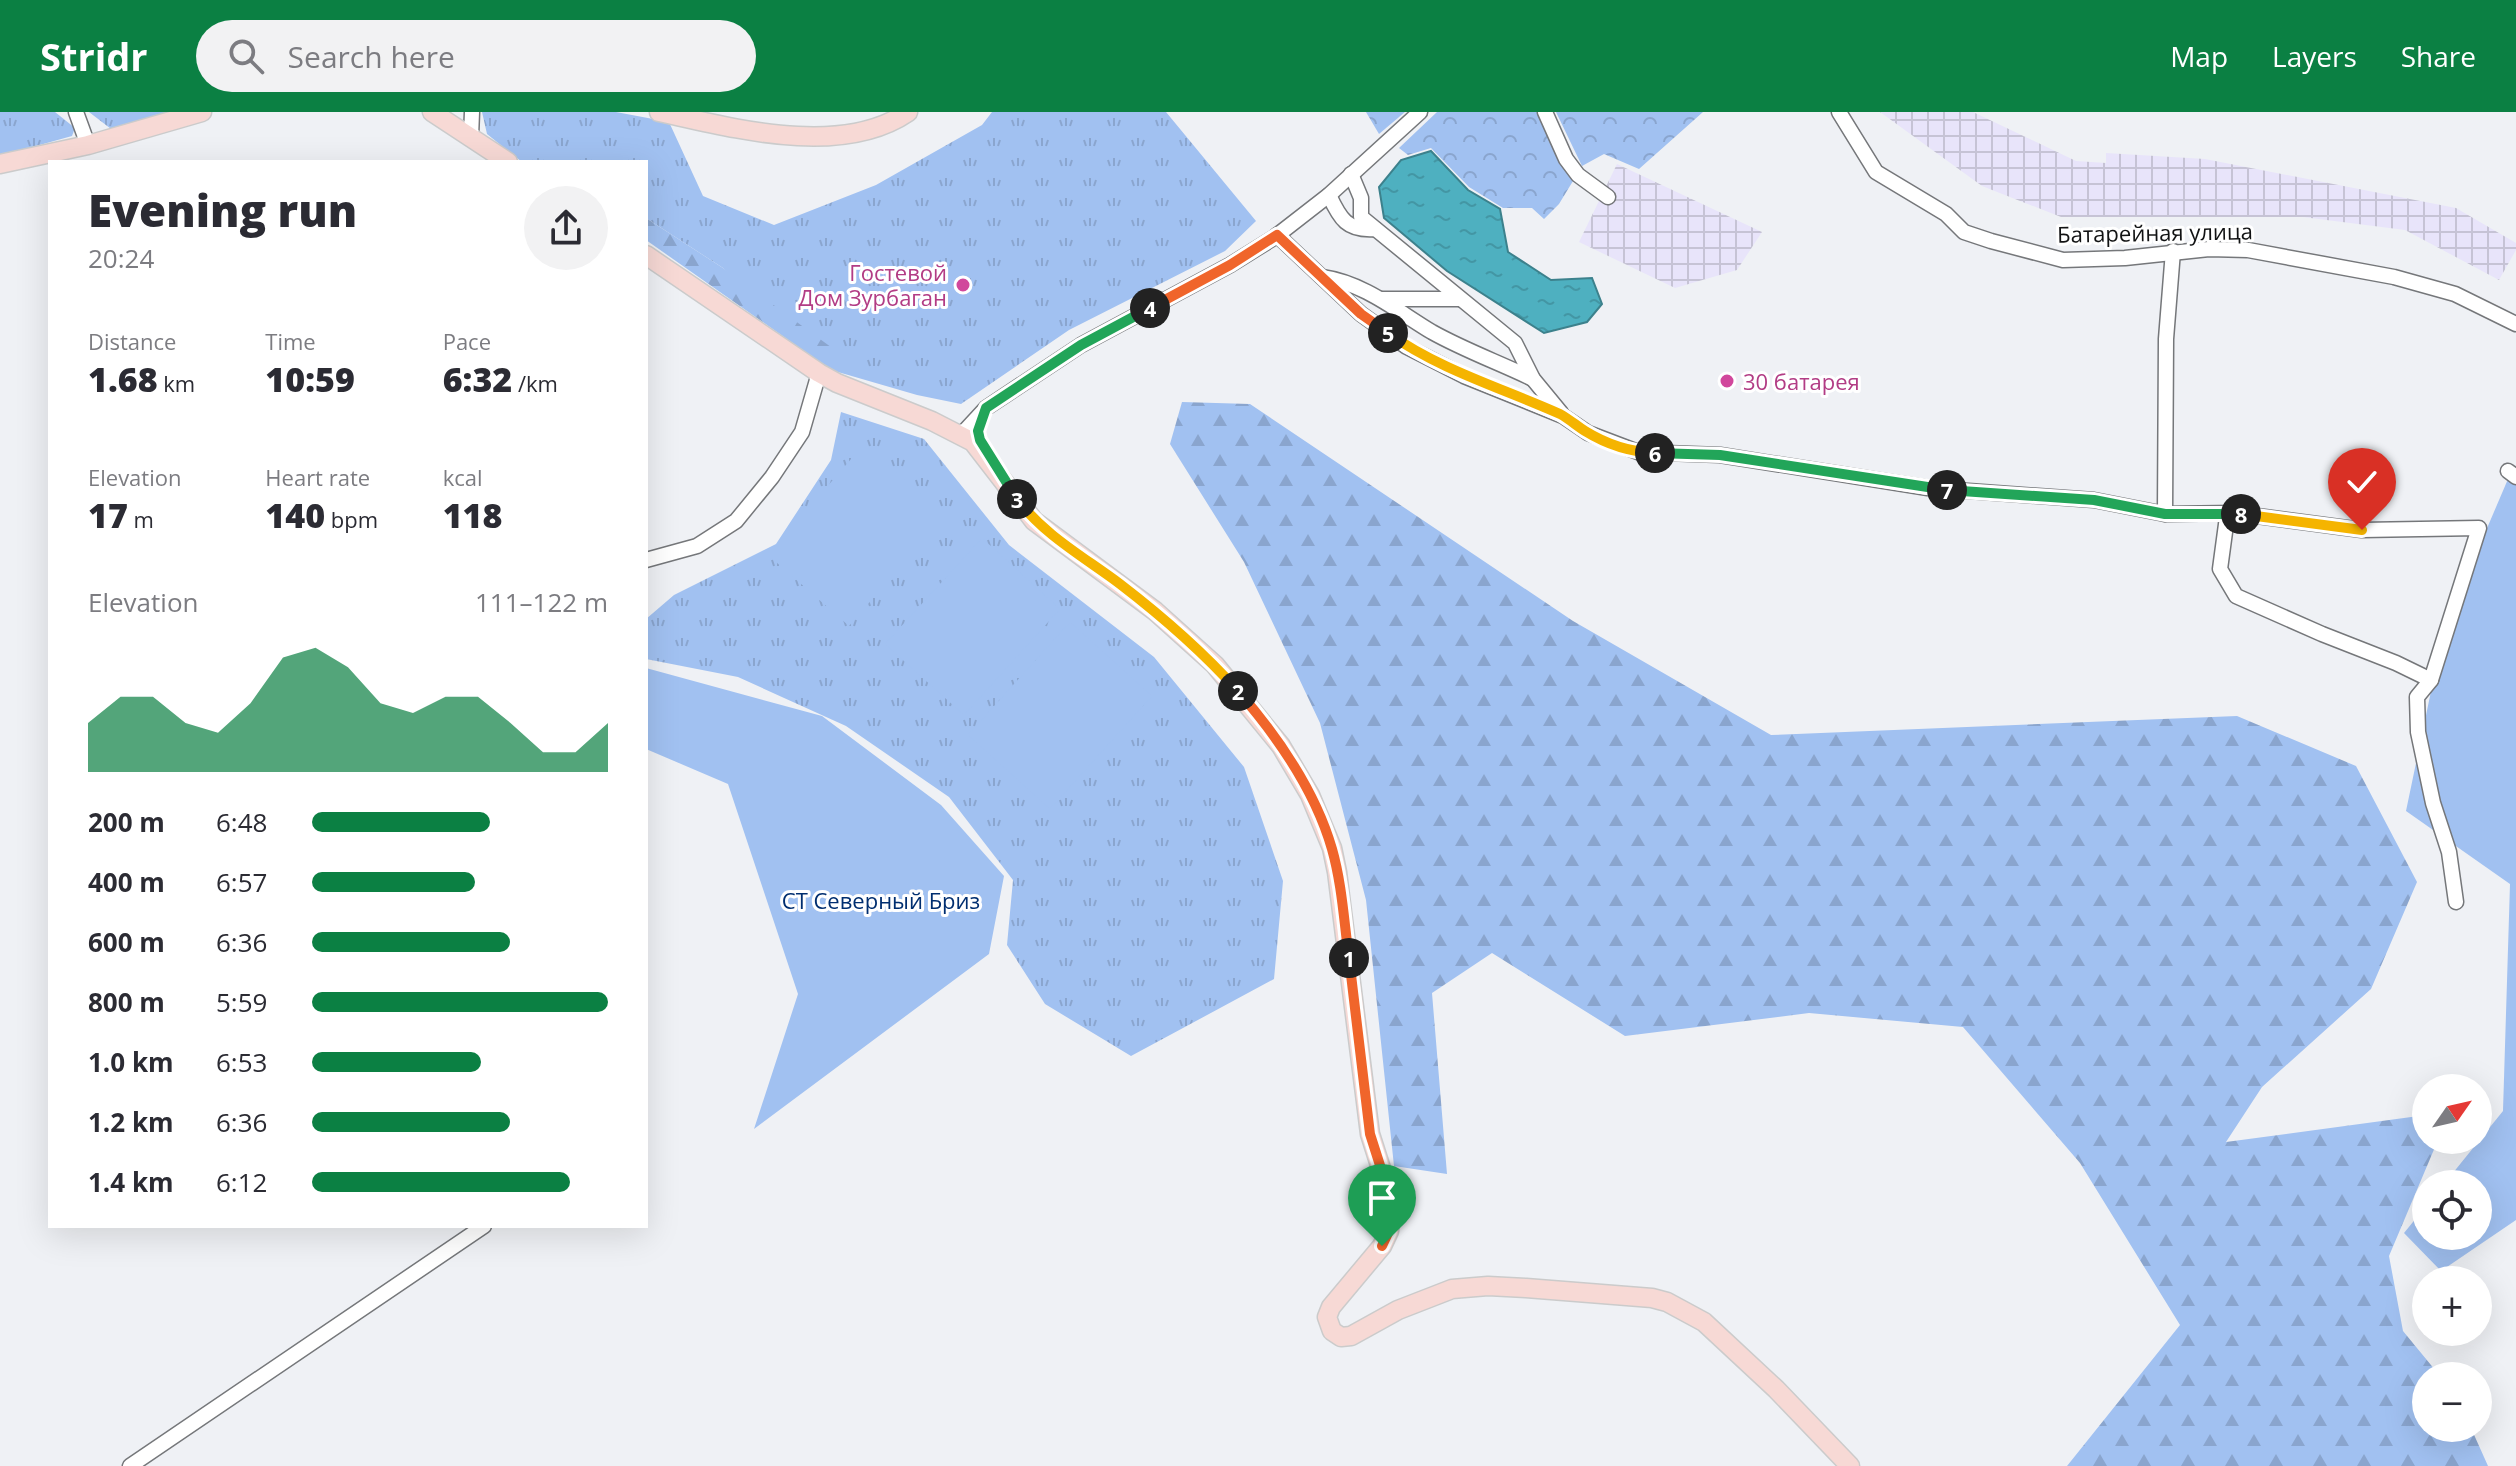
<!DOCTYPE html>
<meta charset="utf-8">
<style>
:root{--surface:#fff;--page:#f2f2f3;--text:#2b2b33;--muted:#7c7c81;--accent:#0b8043}
body{margin:0;font-family:"Open Sans",sans-serif;background:var(--page);color:var(--text);height:100vh;display:flex;flex-direction:column;font-size:30px;white-space:nowrap}
*{box-sizing:border-box;margin:0}
p{font-size:26px;color:var(--muted)}
.icon{flex:none;width:44px;height:44px;fill:none;stroke:currentColor;stroke-width:2;stroke-linecap:round;stroke-linejoin:round}
.map{position:relative;flex:1;overflow:hidden}
.side{position:absolute;left:48px;top:48px;width:600px;height:1068px;display:flex;flex-direction:column;background:var(--surface);border-radius:0px;box-shadow:0 8px 32px #0002}
.side>*{flex:none}
.needle{width:52px;rotate:56deg}
.buttons{position:absolute;left:2412px;top:962px;display:grid;gap:16px}
.buttons a{display:grid;place-items:center;width:80px;height:80px;border-radius:50%;background:var(--surface);box-shadow:0 8px 32px #0002;font-size:40px}
.pin{position:absolute;display:grid;place-items:center;width:68px;height:68px;color:#fff;margin:-82px -34px;border-radius:50% 50% 50% 0;rotate:-45deg;box-shadow:0 0 8px #0007}
.pin .icon{rotate:45deg}
.km{position:absolute;width:40px;height:40px;margin:-20px;border-radius:50%;background:#222;color:#fff;font-size:22px;line-height:40px;text-align:center}
.round{display:grid;place-items:center;flex:none;width:84px;height:84px;border-radius:42px;background:var(--page)}
.summary{display:flex;align-items:center;justify-content:space-between;height:136px;padding:0 40px}
h1{font-size:44px;font-weight:800;line-height:60px}
.stats{display:grid;grid-template-columns:repeat(3,1fr);gap:12px;height:136px;padding:8px 40px}
.stats div{display:grid;align-content:center}
.stats b{font-size:34px;font-weight:800}
.stats small{font-size:22px;font-weight:400}
.stats p{font-size:22px}
.chart{height:224px;padding:16px 40px}
.chart p{display:flex;justify-content:space-between}
.chart svg{width:100%;height:144px;margin-top:8px;fill:var(--accent);opacity:.7}
ul{padding:0 40px;list-style:none;font-size:26px}
li{display:grid;grid-template-columns:128px 96px 1fr;align-items:center;height:60px}
li i{height:20px;border-radius:10px;background:var(--accent)}
header{display:flex;align-items:center;gap:48px;box-sizing:border-box;height:112px;padding:0 40px;background:var(--accent);color:#fff}
header strong{font-size:38px}
nav{display:flex;gap:44px;margin-inline-start:auto;font-size:28px}
.search{width:560px;height:72px;background:var(--page);display:flex;align-items:center;gap:20px;box-sizing:border-box;padding:0 28px;border-radius:44px;color:var(--muted);font-size:30px}
.map>svg:first-child{display:block}
.industrial{fill:url(#industrial-grid)}
.grass{fill:url(#grass-tufts)}
.forest{fill:url(#forest-firs)}
.park{fill:url(#park-crowns)}
.garden{fill:#a1c1f1}
.water{fill:url(#water-ripples);stroke:#3c818c;stroke-width:2}
.lines{fill:none;stroke-linecap:round;stroke-linejoin:round}
.minor-casing{stroke:#75777a;stroke-width:17}
.major-casing{stroke:#cbcbcb;stroke-width:21}
.minor{stroke:#fff;stroke-width:14}
.major{stroke:#f7d9d5;stroke-width:18}
.split-1-casing{stroke:#fff;stroke-width:16}
.split-2-casing{stroke:#fff;stroke-width:16}
.split-3-casing{stroke:#fff;stroke-width:16}
.split-4-casing{stroke:#fff;stroke-width:16}
.split-5-casing{stroke:#fff;stroke-width:16}
.split-6-casing{stroke:#fff;stroke-width:16}
.split-7-casing{stroke:#fff;stroke-width:16}
.split-8-casing{stroke:#fff;stroke-width:16}
.split-9-casing{stroke:#fff;stroke-width:16}
.split-1{stroke:#f0652b;stroke-width:10}
.split-2{stroke:#f0652b;stroke-width:10}
.split-3{stroke:#f5b400;stroke-width:10}
.split-4{stroke:#22a559;stroke-width:10}
.split-5{stroke:#f0652b;stroke-width:10}
.split-6{stroke:#f5b400;stroke-width:10}
.split-7{stroke:#22a559;stroke-width:10}
.split-8{stroke:#22a559;stroke-width:10}
.split-9{stroke:#f5b400;stroke-width:10}
.hotel-dot{fill:#d1479c;stroke:#fff;stroke-width:3}
.labels{text-anchor:middle;dominant-baseline:central;stroke-width:6;stroke-linejoin:round;paint-order:stroke}
.street-label{font-size:22px;fill:#111213;stroke:#fff}
.hotel-label{font-size:22px;fill:#b23c85;stroke:#fff;text-anchor:end}
.park-label{font-size:22px;fill:#002e70;stroke:#fff}
</style>
<header>
<strong>Stridr</strong>
<div class="search"><svg class="icon" aria-label="search" viewBox="0 0 24 24"><circle cx="10" cy="10" r="6"/><path d="M15 15l6 6"/></svg>Search here</div>
<nav><a>Map</a><a>Layers</a><a>Share</a></nav>
</header>
<div class="map">
<svg width="2516" height="1354" viewBox="0 0 2516 1354">
<defs>
<pattern id="industrial-grid" width="8" height="8" patternUnits="userSpaceOnUse" patternTransform="scale(2)"><rect width="8" height="8" fill="#e8e4fa"/><path d="M0 4h8M4 0v8" fill="none" stroke="#c6c3d5"/></pattern>
<pattern id="grass-tufts" width="24" height="20" patternUnits="userSpaceOnUse" patternTransform="scale(2)"><rect width="24" height="20" fill="#a1c1f1"/><path d="M3 7l-1-3M5 7V3M7 7l1-3M15 17l-1-3M17 17v-4M19 17l1-3" fill="none" stroke="#8aa5ce"/></pattern>
<pattern id="forest-firs" width="22" height="20" patternUnits="userSpaceOnUse" patternTransform="scale(2)"><rect width="22" height="20" fill="#a1c1f1"/><path d="M5 1l3.5 6h-7zM16 11l3.5 6h-7z" fill="#8aa5ce"/></pattern>
<pattern id="park-crowns" width="20" height="18" patternUnits="userSpaceOnUse" patternTransform="scale(2)"><rect width="20" height="18" fill="#a1c1f1"/><path d="M2 6a3 3 0 1 1 6 0M12 15a3 3 0 1 1 6 0" fill="none" stroke="#8aa5ce"/></pattern>
<pattern id="water-ripples" width="26" height="14" patternUnits="userSpaceOnUse" patternTransform="scale(2)"><rect width="26" height="14" fill="#4eb0c0"/><path d="M2 4q2-2 4 0t4 0M15 11q2-2 4 0t4 0" fill="none" stroke="#4396a4"/></pattern>
</defs>
<rect width="100%" height="100%" fill="#eff1f5"/>
<g class="industrial">
<polygon points="1880,0 1973,0 2076,49 2106,51 2106,41 2205,47 2456,96 2516,131 2516,138 2499,168 2405,118 2303,105 2061,105 1982,74"/>
<polygon points="1617,52 1762,120 1737,158 1675,176 1579,130"/>
</g>
<g class="grass">
<polygon points="0,0 55,0 75,16 72,24 0,44"/>
<polygon points="89,0 174,0 115,20"/>
<polygon points="482,0 616,0 669,10 703,84 774,113 876,73 982,13 992,0 1166,0 1256,109 1225,139 1069,218 961,292 917,283 831,258 723,156 646,106 646,50 522,50 487,22"/>
<polygon points="841,300 924,327 1009,433 1154,545 1244,655 1283,769 1274,867 1131,944 1045,892 1007,833 1013,768 949,685 846,614 738,565 646,547 646,507 674,483 776,432 831,348"/>
</g>
<g class="forest">
<polygon points="646,106 723,156 839,241 831,258 646,128"/>
<polygon points="1182,290 1250,292 1573,509 1771,623 2237,604 2356,654 2417,770 2371,877 2262,975 2226,1030 2426,1003 2426,1028 2438,1028 2389,1144 2403,1219 2440,1264 2426,1264 2426,1316 2471,1316 2488,1354 2067,1354 2180,1213 2080,1051 1963,915 1809,901 1625,924 1492,841 1432,881 1447,1062 1394,1054 1366,788 1320,611 1244,450 1170,332"/>
</g>
<g class="park">
<polygon points="1366,0 1405,0 1379,22"/>
<polygon points="1437,0 1542,0 1573,69 1559,92 1544,107 1532,96 1503,96 1469,75 1431,36 1408,43 1399,36"/>
<polygon points="1556,0 1703,0 1639,57 1604,42 1582,54"/>
</g>
<g class="garden">
<polygon points="864,332 945,403 849,514 768,443"/>
<polygon points="2511,360 2516,362 2516,1108 2441,1159 2404,1121 2426,1094 2426,1124 2478,1124 2478,1072 2444,1072 2503,999 2510,772 2406,699 2444,517"/>
<polygon points="982,426 1060,497 964,603 885,532"/>
<polygon points="1070,510 1152,584 1050,697 968,623"/>
<polygon points="646,556 822,604 941,693 1004,764 989,842 754,1017 798,882 728,672 646,637"/>
</g>
<polygon class="water" points="1431,39 1468,78 1500,97 1508,140 1551,168 1592,166 1602,192 1587,210 1544,221 1447,159 1384,106 1379,75 1401,48"/>
<g class="lines">
<defs>
<g id="minor">
<polyline points="76,0 88,33"/>
<polyline points="1545,0 1566,47 1578,63 1608,85"/>
<polyline points="1839,0 1876,60 1946,102 1964,120 1991,129 2063,148 2125,146 2209,137 2248,138 2394,165 2455,182 2516,212"/>
<polyline points="471,25 472,0"/>
<polyline points="1351,62 1361,86 1361,105 1515,231 1533,267 1561,301"/>
<path d="M1329 83C1340 107 1347 119 1375 117"/>
<polyline points="1277,123 1361,202 1407,235 1464,264 1563,304 1588,321 1638,340 1720,343 1928,376 2094,388 2165,402 2235,401 2362,418 2479,416 2431,568"/>
<path d="M1322 165C1364 171 1397 199 1432 220 1464 238 1500 251 1533 267"/>
<polyline points="1381,187 1460,187"/>
<polyline points="961,323 986,296 1081,233 1230,153 1275,125 1329,83 1420,0"/>
<polyline points="2508,359 2516,365"/>
<polyline points="2165,402 2166,227 2173,139"/>
<polyline points="2227,405 2220,457 2236,484 2322,522 2396,551 2431,568 2417,585 2418,620 2433,691 2449,740 2456,790"/>
<polyline points="646,448 697,434 736,409 772,365 802,320 819,261"/>
<polyline points="130,1354 484,1114"/>
</g>
<g id="major">
<polyline points="432,0 508,50"/>
<path d="M659 0C733 16 841 46 908 0"/>
<polyline points="0,52 88,33 202,0"/>
<polyline points="646,143 819,261 837,271 932,309 973,330 1034,409 1155,499 1215,553 1281,634 1310,683 1332,736 1337,760 1370,1022 1392,1091 1389,1119 1382,1134 1331,1195 1327,1205 1332,1219 1341,1225 1351,1224 1398,1198 1452,1177 1488,1174 1526,1176 1652,1186 1667,1190 1704,1210 1776,1277 1850,1354"/>
</g>
</defs>
<use href="#minor" class="minor-casing"/>
<use href="#major" class="major-casing"/>
<use href="#minor" class="minor"/>
<use href="#major" class="major"/>
</g>
<g class="lines">
<defs>
<polyline id="split-1" points="1349,846 1370,1022 1392,1091 1389,1119 1382,1134"/>
<path id="split-2" d="M1238 579C1278 625 1315 678 1332 737 1342 772 1344 810 1349 846"/>
<path id="split-3" d="M1017 387C1044 423 1084 445 1120 472 1163 505 1202 539 1238 579"/>
<polyline id="split-4" points="1017,387 980,328 978,319 986,296 1081,233 1150,196"/>
<polyline id="split-5" points="1150,196 1230,153 1277,123 1361,202 1388,221"/>
<path id="split-6" d="M1388 221C1440 258 1502 276 1560 302 1569 307 1577 314 1585 319 1606 332 1631 340 1655 341"/>
<polyline id="split-7" points="1655,341 1720,343 1947,378"/>
<polyline id="split-8" points="1947,378 2094,388 2165,402 2241,402"/>
<polyline id="split-9" points="2241,402 2362,418"/>
</defs>
<use href="#split-1" class="split-1-casing"/>
<use href="#split-2" class="split-2-casing"/>
<use href="#split-3" class="split-3-casing"/>
<use href="#split-4" class="split-4-casing"/>
<use href="#split-5" class="split-5-casing"/>
<use href="#split-6" class="split-6-casing"/>
<use href="#split-7" class="split-7-casing"/>
<use href="#split-8" class="split-8-casing"/>
<use href="#split-9" class="split-9-casing"/>
<use href="#split-1" class="split-1"/>
<use href="#split-2" class="split-2"/>
<use href="#split-3" class="split-3"/>
<use href="#split-4" class="split-4"/>
<use href="#split-5" class="split-5"/>
<use href="#split-6" class="split-6"/>
<use href="#split-7" class="split-7"/>
<use href="#split-8" class="split-8"/>
<use href="#split-9" class="split-9"/>
</g>
<g class="hotel-dot">
<circle cx="963" cy="173" r="8"/>
<circle cx="1727" cy="269" r="8"/>
</g>
<g class="labels">
<g class="street-label">
<text transform="translate(2155 120) rotate(-1)">Батарейная улица</text>
</g>
<g class="hotel-label">
<text x="947" y="160">Гостевой<tspan x="947" dy="25">Дом Зурбаган</tspan></text>
<text x="1743" y="269" text-anchor="start">30 батарея</text>
</g>
<g class="park-label">
<text x="881" y="788">СТ Северный Бриз</text>
</g>
</g>
</svg>
<div class="buttons">
<a><svg class="needle" viewBox="-14 -14 28 28"><path d="M0-13l5 13h-10z" fill="#e53935"/><path d="M0 13l5-13h-10z" fill="#7c7c81"/></svg></a>
<a><svg class="icon" aria-label="locate" viewBox="0 0 24 24"><circle cx="12" cy="12" r="6"/><path d="M12 2v4M12 18v4M2 12h4M18 12h4"/></svg></a>
<a>+</a>
<a>−</a>
</div>
<div class="pin" style="left:1382px;top:1134px;background:#1e9e55"><svg class="icon" aria-label="arrive" viewBox="0 0 24 24"><path d="M6 21V4h12l-3 4 3 4H6"/></svg></div>
<div class="pin" style="left:2362px;top:418px;background:#d93025"><svg class="icon" aria-label="check" viewBox="0 0 24 24"><path d="M5 12l5 5 9-10"/></svg></div>
<b class="km" style="left:1349px;top:846px">1</b>
<b class="km" style="left:1238px;top:579px">2</b>
<b class="km" style="left:1017px;top:387px">3</b>
<b class="km" style="left:1150px;top:196px">4</b>
<b class="km" style="left:1388px;top:221px">5</b>
<b class="km" style="left:1655px;top:341px">6</b>
<b class="km" style="left:1947px;top:378px">7</b>
<b class="km" style="left:2241px;top:402px">8</b>
<section class="side">
<div class="summary"><div><h1>Evening run</h1><p>20:24</p></div><a class="round"><svg class="icon" aria-label="share" viewBox="0 0 24 24"><path d="M12 15V3M7 8l5-5 5 5M5 13v7h14v-7"/></svg></a></div>
<div class="stats">
<div><p>Distance</p><b>1.68<small> km</small></b></div>
<div><p>Time</p><b>10:59</b></div>
<div><p>Pace</p><b>6:32<small> /km</small></b></div>
</div>
<div class="stats">
<div><p>Elevation</p><b>17<small> m</small></b></div>
<div><p>Heart rate</p><b>140<small> bpm</small></b></div>
<div><p>kcal</p><b>118</b></div>
</div>
<div class="chart"><p><span>Elevation</span>111–122 m</p>
<svg viewBox="0 0 160 44" preserveAspectRatio="none"><path d="M0 44V29L10 21L20 21L30 29L40 32L50 23L60 9L70 6L80 12L90 23L100 26L110 21L120 21L130 29L140 38L150 38L160 29V44z"/></svg>
</div>
<ul>
<li><b>200 m</b>6:48<i style="width:60%"></i></li>
<li><b>400 m</b>6:57<i style="width:55%"></i></li>
<li><b>600 m</b>6:36<i style="width:67%"></i></li>
<li><b>800 m</b>5:59<i style="width:100%"></i></li>
<li><b>1.0 km</b>6:53<i style="width:57%"></i></li>
<li><b>1.2 km</b>6:36<i style="width:67%"></i></li>
<li><b>1.4 km</b>6:12<i style="width:87%"></i></li>
</ul>
</section>
</div>
